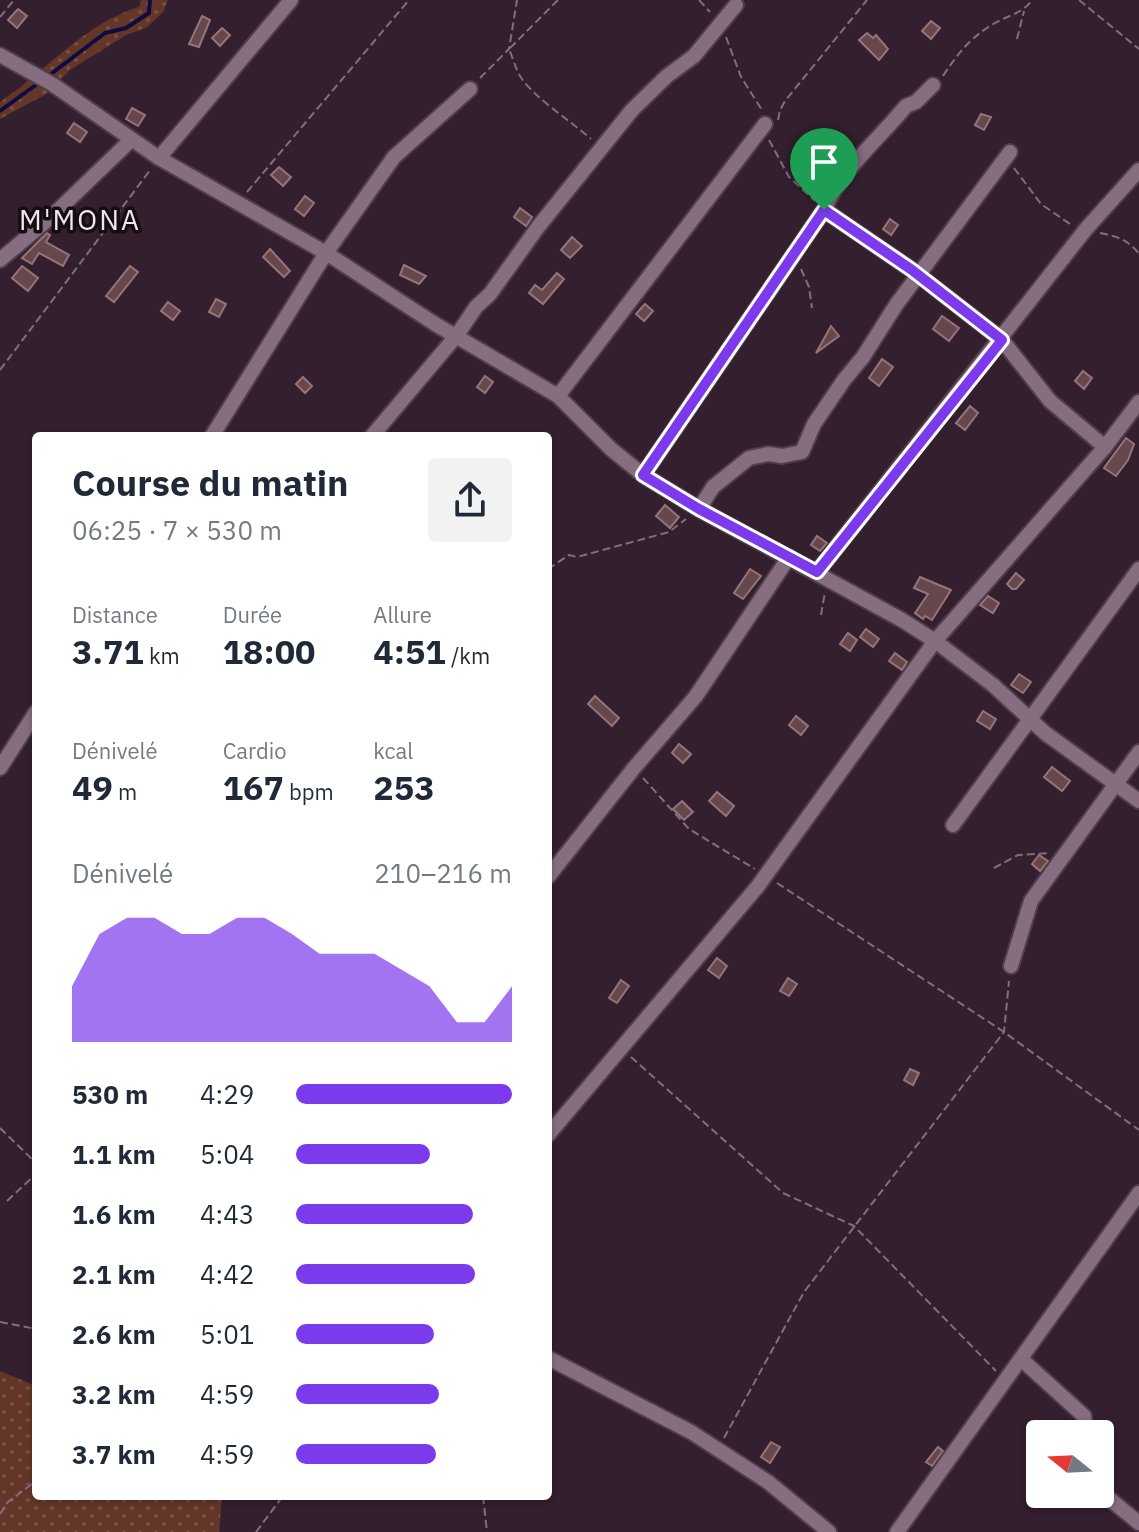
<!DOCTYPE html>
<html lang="fr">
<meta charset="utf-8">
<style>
:root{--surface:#fff;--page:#f2f2f3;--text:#1f2937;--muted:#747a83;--accent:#7c3aed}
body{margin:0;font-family:"IBM Plex Sans",sans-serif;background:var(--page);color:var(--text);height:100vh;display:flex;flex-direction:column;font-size:30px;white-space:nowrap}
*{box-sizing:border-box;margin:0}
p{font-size:26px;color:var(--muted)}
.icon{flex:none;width:44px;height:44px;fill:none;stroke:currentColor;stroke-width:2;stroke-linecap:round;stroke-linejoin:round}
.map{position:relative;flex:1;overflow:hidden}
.panel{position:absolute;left:32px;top:432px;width:520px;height:1068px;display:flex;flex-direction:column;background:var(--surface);border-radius:8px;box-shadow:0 2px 6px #0004}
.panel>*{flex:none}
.needle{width:52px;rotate:288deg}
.fabs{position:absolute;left:1026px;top:1420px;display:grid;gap:16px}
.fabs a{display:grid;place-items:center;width:88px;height:88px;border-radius:8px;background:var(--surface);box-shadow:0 2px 6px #0004;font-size:40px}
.pin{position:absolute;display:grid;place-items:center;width:68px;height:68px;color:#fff;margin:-82px -34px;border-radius:50% 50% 50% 0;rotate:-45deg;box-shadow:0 0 8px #0007}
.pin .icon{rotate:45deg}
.round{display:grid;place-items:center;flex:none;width:84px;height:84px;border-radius:8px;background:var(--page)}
.head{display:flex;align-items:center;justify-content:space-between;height:136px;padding:0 40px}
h1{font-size:36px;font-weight:700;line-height:60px}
.figures{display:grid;grid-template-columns:repeat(3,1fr);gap:12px;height:136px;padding:8px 40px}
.figures div{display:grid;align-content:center}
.figures b{font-size:34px;font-weight:700}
.figures small{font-size:22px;font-weight:400}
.figures p{font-size:22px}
.chart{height:224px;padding:16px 40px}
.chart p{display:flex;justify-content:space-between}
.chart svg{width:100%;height:144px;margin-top:8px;fill:var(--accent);opacity:.7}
ul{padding:0 40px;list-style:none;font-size:26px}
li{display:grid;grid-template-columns:128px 96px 1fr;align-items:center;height:60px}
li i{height:20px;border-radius:10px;background:var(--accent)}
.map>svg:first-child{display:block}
.grass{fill:url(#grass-dots)}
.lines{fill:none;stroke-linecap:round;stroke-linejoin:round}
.stream{stroke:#0c0c40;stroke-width:4}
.building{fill:#65474c;stroke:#95747a;stroke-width:2}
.street-casing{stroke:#4f3d4b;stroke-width:18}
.path{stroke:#816f7c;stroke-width:2;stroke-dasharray:8 4;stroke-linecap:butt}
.street{stroke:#866d80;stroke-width:14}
.route-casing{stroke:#fff;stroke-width:16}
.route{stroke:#7c3aed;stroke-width:10}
.labels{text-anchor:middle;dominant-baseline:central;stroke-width:7;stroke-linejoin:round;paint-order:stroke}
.quarter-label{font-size:28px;letter-spacing:2px;fill:#f2e4ee;stroke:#160d14}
</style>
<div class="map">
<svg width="1139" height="1532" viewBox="0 0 1139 1532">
<defs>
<pattern id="grass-dots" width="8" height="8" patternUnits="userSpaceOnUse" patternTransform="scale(2)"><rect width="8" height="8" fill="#643628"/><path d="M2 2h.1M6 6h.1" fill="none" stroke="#7b5348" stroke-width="1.8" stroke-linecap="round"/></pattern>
</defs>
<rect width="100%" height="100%" fill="#341f2f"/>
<g class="grass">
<path d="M141 0H168L163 12 146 28 126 35 70 70 48 93 0 119V102C46 71 85 23 139 7Z"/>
<polygon points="0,1371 36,1386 36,1496 222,1496 219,1532 0,1532"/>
</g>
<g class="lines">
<g class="stream">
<polyline points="47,77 105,33 126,28 149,13 150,0"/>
<polyline points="0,111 40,82"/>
</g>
</g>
<g class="building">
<polygon points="18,9 27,16 17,28 8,20"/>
<polygon points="202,16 210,20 199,47 189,44"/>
<polygon points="931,21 940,28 931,39 922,31"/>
<polygon points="222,28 230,35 220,46 212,38"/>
<polygon points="867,33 873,38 876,35 888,49 879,60 859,40"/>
<polygon points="132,108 145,115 138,126 126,119"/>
<polygon points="981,114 991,117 984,130 975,125"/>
<polygon points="74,123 87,132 80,142 67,133"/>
<polygon points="279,167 291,177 283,186 271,175"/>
<polygon points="305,196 314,203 304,216 295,209"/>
<polygon points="520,208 532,217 526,226 514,217"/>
<polygon points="890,219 898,225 891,235 883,229"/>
<polygon points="47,233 50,235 46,242 69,255 63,266 39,253 32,264 22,258"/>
<polygon points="572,237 582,246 570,258 561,250"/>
<polygon points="270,249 290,271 284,277 263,257"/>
<polygon points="404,265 426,276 419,284 400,275"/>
<polygon points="22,266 38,278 28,291 12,278"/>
<polygon points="130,266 138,272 114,302 106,296"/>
<polygon points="557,273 564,279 543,304 529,293 535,285 542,290"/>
<polygon points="216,299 226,304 219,317 209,312"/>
<polygon points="168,302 180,311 173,320 161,311"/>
<polygon points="645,304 653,311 644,321 636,314"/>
<polygon points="942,316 959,328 949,341 933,329"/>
<polygon points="831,326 839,336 816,353"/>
<polygon points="882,359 893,367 879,386 869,378"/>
<polygon points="1083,371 1092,378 1084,389 1075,381"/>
<polygon points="485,376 493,382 485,393 477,387"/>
<polygon points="303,377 312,386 305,393 296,384"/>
<polygon points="970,406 978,413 965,430 956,423"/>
<polygon points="1126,438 1134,444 1128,460 1116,476 1104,468"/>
<polygon points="665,505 679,517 670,528 656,516"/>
<polygon points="817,536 827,543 820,551 811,545"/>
<polygon points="750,569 761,576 743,599 734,593"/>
<polygon points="1016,573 1024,580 1016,589 1012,589 1007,584"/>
<polygon points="920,577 951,590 932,620 925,616 923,619 915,613 928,594 914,588"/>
<polygon points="988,596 999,603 993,613 980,605"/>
<polygon points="866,629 879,639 873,647 860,637"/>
<polygon points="848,633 857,640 850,651 840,644"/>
<polygon points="895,653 907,662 902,670 889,661"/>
<polygon points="1019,674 1031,682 1023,693 1011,685"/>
<polygon points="595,696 619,718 612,726 588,704"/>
<polygon points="983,711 996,719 990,729 977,721"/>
<polygon points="796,716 808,726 801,735 789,725"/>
<polygon points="679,744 691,754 683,763 672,753"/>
<polygon points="1052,767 1070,781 1062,791 1044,777"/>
<polygon points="717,792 734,806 726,816 709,801"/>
<polygon points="682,801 693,812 684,820 673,809"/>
<polygon points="1039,855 1048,861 1040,871 1032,864"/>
<polygon points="717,958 727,966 719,978 708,970"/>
<polygon points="788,978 797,984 789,996 780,991"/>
<polygon points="621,980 629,986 617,1003 609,998"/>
<polygon points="910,1069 919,1073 913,1085 904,1080"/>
<polygon points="771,1442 780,1447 770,1463 761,1457"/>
<polygon points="938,1447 943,1451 932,1466 926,1462"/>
</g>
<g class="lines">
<defs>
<g id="street">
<polyline points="0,55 52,84 159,158 326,253 435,324 558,396 611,449 643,475 699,509 902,620 935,641 993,685 1045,733 1139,801"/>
<polyline points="159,158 291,0"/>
<polyline points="824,210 912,270 1002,340 1050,401 1105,447"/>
<polyline points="0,260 51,217 131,140"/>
<polyline points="558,396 765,124"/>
<polyline points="212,436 326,253 394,157 470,89"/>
<polyline points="372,436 457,335 476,307 490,294 538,227 632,110 667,76 694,56 736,5"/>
<path d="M643 475 824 210C842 169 878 140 906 106L916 102 933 85"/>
<polyline points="699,509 713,487 749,458 768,454 782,456 802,452 814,424 844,380 863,357 896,305 1010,152"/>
<polyline points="817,572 1086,229 1139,170"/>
<polyline points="0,768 36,712"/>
<polyline points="953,825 1139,569"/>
<polyline points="548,877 634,768 696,696 789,557"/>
<polyline points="1011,966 1031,901 1139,752"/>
<polyline points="548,1135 758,886 935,641 1105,447 1139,402"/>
<polyline points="548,1358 691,1432 768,1482 829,1532"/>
<polyline points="1021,1359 1084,1416 1086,1434"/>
<polyline points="1100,1489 1101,1492 1139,1523"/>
<polyline points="897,1532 1139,1193"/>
</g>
</defs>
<use href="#street" class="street-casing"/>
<g class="path">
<path d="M558 0 509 49C513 58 516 71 522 79 537 100 571 121 591 139"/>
<polyline points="699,0 710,12"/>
<polyline points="1079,0 1139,49"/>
<polyline points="0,17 14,0"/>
<polyline points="726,37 741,77 762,110"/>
<polyline points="1017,39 1024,11"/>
<path d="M943 76C958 53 971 37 995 23 1009 15 1023 13 1032 0"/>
<polyline points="480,78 509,49 517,0"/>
<polyline points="778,120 780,110 785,101 867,0"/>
<polyline points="769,140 789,177 815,201"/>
<polyline points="1014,168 1041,204 1070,224"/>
<polyline points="247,192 409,0"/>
<path d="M1100 233C1116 236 1129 240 1139 254"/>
<polyline points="801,269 809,287 812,308"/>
<polyline points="0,370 151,169"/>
<polyline points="548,569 569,555 577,557 669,532 686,519"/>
<polyline points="821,615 825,592"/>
<polyline points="643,778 689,829 755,869"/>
<polyline points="994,868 1018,855 1050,853"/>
<polyline points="777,883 1004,1032 1139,1130"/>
<polyline points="631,1057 783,1193 854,1226 996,1371"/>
<polyline points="0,1128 36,1163"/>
<polyline points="7,1201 36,1174"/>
<polyline points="0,1322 36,1329"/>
<polyline points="724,1438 804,1292 1004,1032 1009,981"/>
<polyline points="483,1496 487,1532"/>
<polyline points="0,1514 8,1502 36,1481"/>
<polyline points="256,1532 283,1496"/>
</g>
<use href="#street" class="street"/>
</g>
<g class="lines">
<defs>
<polygon id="route" points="824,210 912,270 1002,340 817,572 699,509 643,475"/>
</defs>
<use href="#route" class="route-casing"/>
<use href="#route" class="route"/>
</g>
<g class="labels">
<g class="quarter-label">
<text x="80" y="219">M'MONA</text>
</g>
</g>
</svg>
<div class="fabs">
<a><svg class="needle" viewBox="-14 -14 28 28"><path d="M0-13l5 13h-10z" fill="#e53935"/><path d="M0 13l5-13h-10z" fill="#747a83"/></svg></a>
</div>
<div class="pin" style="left:824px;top:210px;background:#1e9e55"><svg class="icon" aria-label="arrive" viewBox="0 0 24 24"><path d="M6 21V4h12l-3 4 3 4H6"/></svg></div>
<section class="panel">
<div class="head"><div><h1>Course du matin</h1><p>06:25 · 7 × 530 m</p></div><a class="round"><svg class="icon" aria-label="share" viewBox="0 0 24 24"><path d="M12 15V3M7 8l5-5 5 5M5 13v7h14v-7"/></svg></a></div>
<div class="figures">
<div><p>Distance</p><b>3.71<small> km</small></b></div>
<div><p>Durée</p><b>18:00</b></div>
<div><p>Allure</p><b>4:51<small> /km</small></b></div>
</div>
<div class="figures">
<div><p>Dénivelé</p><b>49<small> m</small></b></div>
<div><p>Cardio</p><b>167<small> bpm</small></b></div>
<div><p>kcal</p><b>253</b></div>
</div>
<div class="chart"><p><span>Dénivelé</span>210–216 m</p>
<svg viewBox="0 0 160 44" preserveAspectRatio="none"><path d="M0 44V27L10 11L20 6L30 6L40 11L50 11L60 6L70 6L80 11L90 17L100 17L110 17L120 22L130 27L140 38L150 38L160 27V44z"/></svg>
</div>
<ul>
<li><b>530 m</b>4:29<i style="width:100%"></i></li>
<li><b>1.1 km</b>5:04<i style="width:62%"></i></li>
<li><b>1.6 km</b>4:43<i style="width:82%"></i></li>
<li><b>2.1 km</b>4:42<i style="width:83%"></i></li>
<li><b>2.6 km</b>5:01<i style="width:64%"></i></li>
<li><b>3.2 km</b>4:59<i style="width:66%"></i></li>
<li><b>3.7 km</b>4:59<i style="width:65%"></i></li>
</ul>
</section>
</div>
